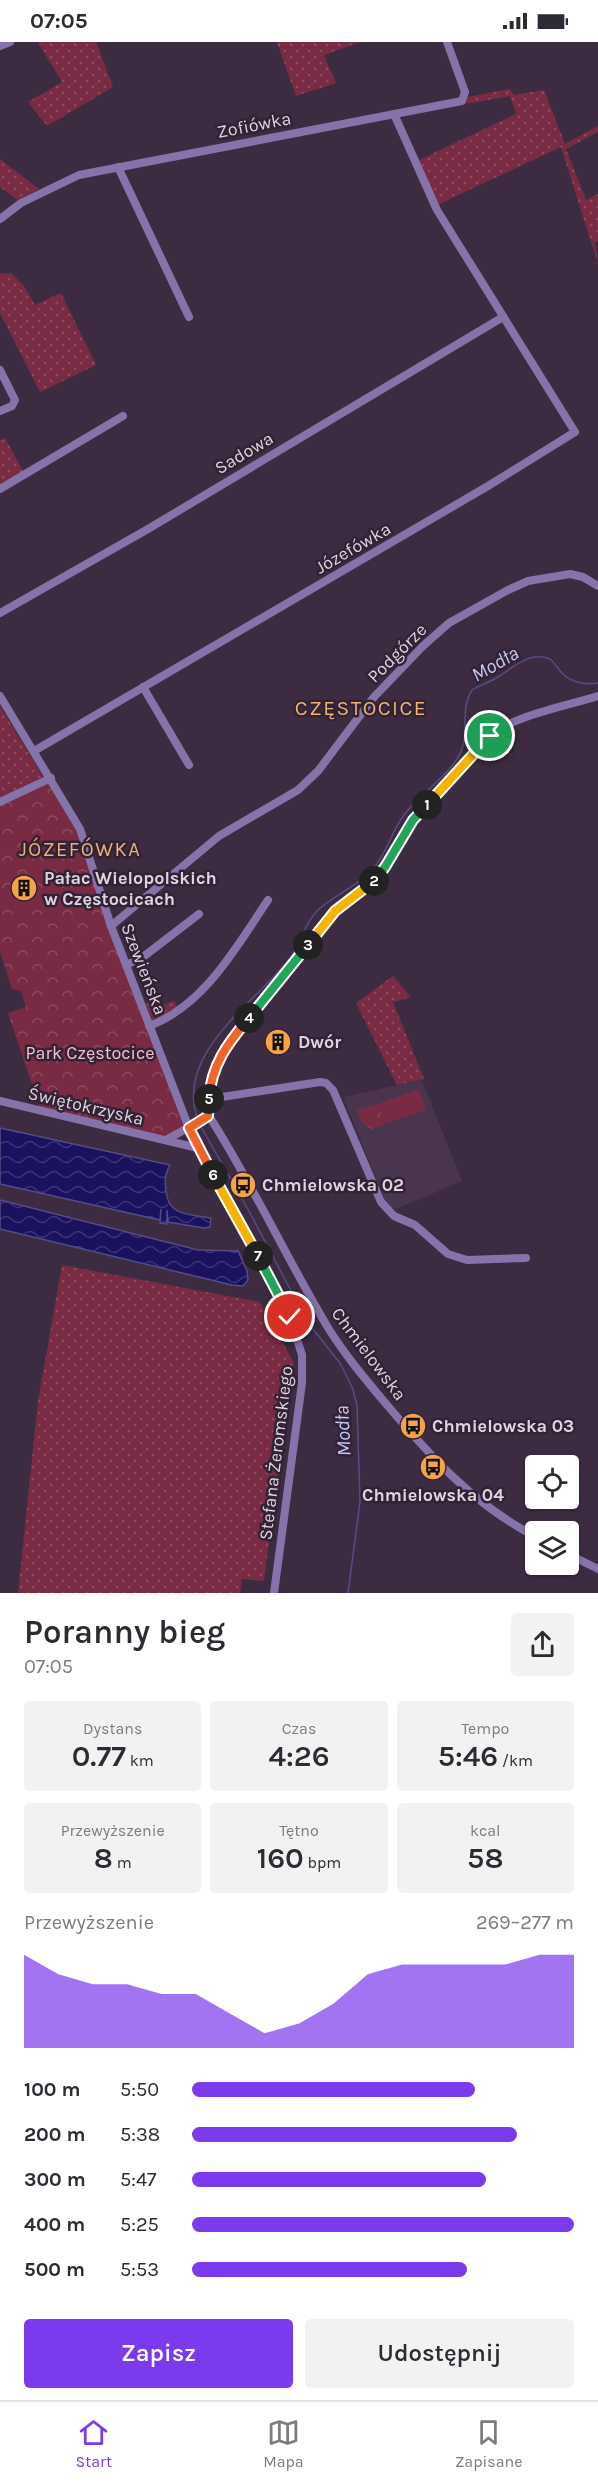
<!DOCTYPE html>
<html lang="pl">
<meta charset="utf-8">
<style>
:root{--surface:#fff;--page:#f2f2f3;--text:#2b2b33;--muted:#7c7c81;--line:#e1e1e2;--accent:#7c3aed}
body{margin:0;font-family:Karla,sans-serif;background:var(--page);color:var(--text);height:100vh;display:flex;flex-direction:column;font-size:22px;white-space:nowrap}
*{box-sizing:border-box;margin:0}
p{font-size:20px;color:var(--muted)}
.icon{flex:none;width:33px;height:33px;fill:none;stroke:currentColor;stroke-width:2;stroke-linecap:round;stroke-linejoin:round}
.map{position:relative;height:1551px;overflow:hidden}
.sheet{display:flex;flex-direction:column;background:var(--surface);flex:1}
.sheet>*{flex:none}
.buttons{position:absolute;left:525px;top:1413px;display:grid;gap:12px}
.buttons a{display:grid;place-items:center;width:54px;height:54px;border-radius:6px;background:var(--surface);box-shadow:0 2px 4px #0004;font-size:30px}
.pin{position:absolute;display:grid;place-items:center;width:51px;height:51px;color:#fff;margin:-26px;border:3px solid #fff;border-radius:50%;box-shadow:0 2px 6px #0007}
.km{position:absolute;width:30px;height:30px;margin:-15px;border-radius:50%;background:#222;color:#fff;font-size:16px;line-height:30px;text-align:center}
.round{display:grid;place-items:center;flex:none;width:63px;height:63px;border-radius:6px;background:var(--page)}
.head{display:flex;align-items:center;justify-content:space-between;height:102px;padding:0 24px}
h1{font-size:33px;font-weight:600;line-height:45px}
.metrics{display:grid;grid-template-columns:repeat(3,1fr);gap:9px;height:102px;padding:6px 24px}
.metrics div{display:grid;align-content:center;border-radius:6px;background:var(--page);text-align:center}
.metrics b{font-size:30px;font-weight:600}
.metrics small{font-size:16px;font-weight:400}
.metrics p{font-size:16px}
.chart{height:168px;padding:12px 24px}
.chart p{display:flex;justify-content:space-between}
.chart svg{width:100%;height:108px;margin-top:6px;fill:var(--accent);opacity:.7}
.primary-button{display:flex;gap:12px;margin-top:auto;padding:12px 24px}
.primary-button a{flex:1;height:69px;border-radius:6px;background:var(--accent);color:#fff;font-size:24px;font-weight:600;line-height:69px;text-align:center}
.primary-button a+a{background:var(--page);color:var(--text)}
ul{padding:0 24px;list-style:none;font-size:20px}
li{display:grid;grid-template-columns:96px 72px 1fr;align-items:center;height:45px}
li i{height:15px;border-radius:8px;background:var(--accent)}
.status{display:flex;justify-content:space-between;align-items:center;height:42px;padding:0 30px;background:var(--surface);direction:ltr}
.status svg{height:16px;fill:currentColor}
.menu{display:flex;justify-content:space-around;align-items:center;height:84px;border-top:2px solid var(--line);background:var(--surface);font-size:16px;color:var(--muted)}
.menu a{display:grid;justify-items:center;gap:3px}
.menu .current{color:var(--accent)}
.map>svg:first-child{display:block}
.built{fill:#4a354f}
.grass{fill:url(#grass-dots)}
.park{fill:url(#park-crowns)}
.pitch{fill:#792b44}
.water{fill:url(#water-waves);stroke:#554c86;stroke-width:1.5}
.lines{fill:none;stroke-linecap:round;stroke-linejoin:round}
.stream{stroke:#554c86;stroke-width:1.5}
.minor{stroke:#8573aa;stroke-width:8}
.split-1-casing{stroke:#fff;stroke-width:12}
.split-2-casing{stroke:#fff;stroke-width:12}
.split-3-casing{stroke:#fff;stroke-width:12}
.split-4-casing{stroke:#fff;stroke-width:12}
.split-5-casing{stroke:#fff;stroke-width:12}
.split-6-casing{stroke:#fff;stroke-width:12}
.split-7-casing{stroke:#fff;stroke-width:12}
.split-8-casing{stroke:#fff;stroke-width:12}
.split-1{stroke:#f5b400;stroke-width:8}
.split-2{stroke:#22a559;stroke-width:8}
.split-3{stroke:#f5b400;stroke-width:8}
.split-4{stroke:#22a559;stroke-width:8}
.split-5{stroke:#f0652b;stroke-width:8}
.split-6{stroke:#f0652b;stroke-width:8}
.split-7{stroke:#f5b400;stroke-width:8}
.split-8{stroke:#22a559;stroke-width:8}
.labels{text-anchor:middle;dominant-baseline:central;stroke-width:5;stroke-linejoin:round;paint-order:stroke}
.street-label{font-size:18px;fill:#dfd4e1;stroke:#332236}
.poi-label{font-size:18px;font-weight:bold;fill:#dfd4e1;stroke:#332236;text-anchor:start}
.park-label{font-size:18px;fill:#f6c0cd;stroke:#332236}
.water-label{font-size:20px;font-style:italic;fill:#c2c9f6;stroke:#332236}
.neighbourhood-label{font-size:20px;letter-spacing:1.5px;fill:#ebb378;stroke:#332236}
.quarter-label{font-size:21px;letter-spacing:1.5px;fill:#ebb378;stroke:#332236}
</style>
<div class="status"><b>07:05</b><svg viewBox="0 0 49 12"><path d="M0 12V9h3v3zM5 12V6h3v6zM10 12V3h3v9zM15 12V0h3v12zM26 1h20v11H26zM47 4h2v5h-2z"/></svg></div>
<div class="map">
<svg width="598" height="1551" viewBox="0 0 598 1551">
<defs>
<pattern id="grass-dots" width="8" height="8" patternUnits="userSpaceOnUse" patternTransform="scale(1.5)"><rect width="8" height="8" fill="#792b44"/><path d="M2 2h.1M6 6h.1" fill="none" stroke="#8c495f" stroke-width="1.8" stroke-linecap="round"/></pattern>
<pattern id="park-crowns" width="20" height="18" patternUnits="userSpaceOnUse" patternTransform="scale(1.5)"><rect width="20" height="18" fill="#792b44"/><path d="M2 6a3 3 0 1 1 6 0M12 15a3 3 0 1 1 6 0" fill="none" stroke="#8c495f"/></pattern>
<pattern id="water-waves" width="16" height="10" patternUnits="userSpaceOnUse" patternTransform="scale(1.5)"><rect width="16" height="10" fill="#1a125f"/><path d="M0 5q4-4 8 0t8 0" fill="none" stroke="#3b3476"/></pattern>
</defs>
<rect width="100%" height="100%" fill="#3d2c41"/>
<polygon class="built" points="422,1038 462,1139 396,1167 387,1163 343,1055"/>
<g class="grass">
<polygon points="38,0 96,0 113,45 47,84 28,60 62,40"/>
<polygon points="277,0 360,0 324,13 336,41 296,54"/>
<polygon points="510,47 514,53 544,48 565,102 598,84 598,90 566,107 586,158 598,152 598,199 595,201 598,222 561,105 437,163 417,119 516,72 510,54 466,62 467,55"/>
<polygon points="0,117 39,147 18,158 0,145"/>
<polygon points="11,231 24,244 35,263 61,251 96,323 40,350 0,271 0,232"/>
<polygon points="5,396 23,429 0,442 0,398"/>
<polygon points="0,664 44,736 0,757"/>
<polygon points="393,934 411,955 393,960 424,1037 397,1043 356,961"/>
<polygon points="174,959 178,965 152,978 146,961 150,960 160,964"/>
<polygon points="62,1223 260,1260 293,1319 294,1328 282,1399 264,1539 242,1537 240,1551 18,1551 38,1359"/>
</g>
<g class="park">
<polygon points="51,736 80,787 111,884 189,1086 166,1098 41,1069 8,971 26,965 21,949 12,947 0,910 0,760"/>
<polygon points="378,1062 385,1082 371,1087 361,1079 357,1068"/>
</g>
<polygon class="pitch" points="419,1047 426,1068 385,1082 378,1062"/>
<g class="water">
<path d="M0 1086 170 1123C164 1134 165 1138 166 1150 169 1175 191 1172 211 1176L210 1185 204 1186 168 1180 167 1168V1182L160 1181 161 1167 160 1178 0 1142Z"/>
<polygon points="0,1158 198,1208 238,1209 247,1229 248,1238 243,1244 232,1243 0,1187"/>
</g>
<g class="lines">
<g class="stream">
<path d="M197 1076C176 1011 252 963 288 919 300 904 303 883 317 869 334 853 356 845 372 828 387 812 391 790 404 773 419 752 443 739 457 717 472 695 458 670 472 648 480 643 490 640 498 635 514 625 529 609 550 617 556 622 558 628 564 633 573 641 587 643 598 641"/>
<polyline points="200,1083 251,1173 308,1281 340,1321 352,1345 357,1363 360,1460 348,1551"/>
</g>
<g class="minor">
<polyline points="0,4 10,0"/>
<polyline points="118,125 189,275"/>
<polyline points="0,177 21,161 79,133 462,59 465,50 447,0"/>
<polyline points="0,328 15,358 12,364 0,369"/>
<polyline points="0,447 123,374"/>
<polyline points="0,571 148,487 503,275"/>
<polyline points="143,645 189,723"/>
<polyline points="0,654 80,787 111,884 189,1086 290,1275 302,1313 302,1341 274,1551"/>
<polyline points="34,709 488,444 575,390 437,168 394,72"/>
<polyline points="0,760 51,736"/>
<polyline points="111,884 219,794 298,748 318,729 374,655 423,604 449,581 508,548 528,539 570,532 583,535 598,544"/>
<polyline points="126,923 143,915 199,872"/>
<path d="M149 984C204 964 237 904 268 858"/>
<polyline points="209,1057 320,1040 326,1041 333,1048 381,1160 394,1174 415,1183 448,1212 467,1218 526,1216"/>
<polyline points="0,1059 198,1106"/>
<path d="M209 1074 211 1038 215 1024 228 1000 285 934 326 878 379 833 413 778 490 694C509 675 570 663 598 654"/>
<path d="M209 1074C252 1141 286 1215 327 1284 344 1312 366 1338 387 1363 432 1416 473 1462 536 1495"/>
<polyline points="166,1098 209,1074"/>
<polyline points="568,1512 598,1527"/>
</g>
</g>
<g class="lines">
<defs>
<polyline id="split-1" points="427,763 490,694"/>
<polyline id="split-2" points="374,839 385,825 413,778 427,763"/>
<polyline id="split-3" points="308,903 335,869 374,839"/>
<polyline id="split-4" points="249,976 308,903"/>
<path id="split-5" d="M209 1057C211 1023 228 1001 249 976"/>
<polyline id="split-6" points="209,1057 208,1074 189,1086 213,1133"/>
<polyline id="split-7" points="213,1133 258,1214"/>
<polyline id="split-8" points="258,1214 290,1275"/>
</defs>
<use href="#split-1" class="split-1-casing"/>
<use href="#split-2" class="split-2-casing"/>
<use href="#split-3" class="split-3-casing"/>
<use href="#split-4" class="split-4-casing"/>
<use href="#split-5" class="split-5-casing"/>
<use href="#split-6" class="split-6-casing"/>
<use href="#split-7" class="split-7-casing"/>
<use href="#split-8" class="split-8-casing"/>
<use href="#split-1" class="split-1"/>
<use href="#split-2" class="split-2"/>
<use href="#split-3" class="split-3"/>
<use href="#split-4" class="split-4"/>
<use href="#split-5" class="split-5"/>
<use href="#split-6" class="split-6"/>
<use href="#split-7" class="split-7"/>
<use href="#split-8" class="split-8"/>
</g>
<defs>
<symbol id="building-disc" viewBox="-11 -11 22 22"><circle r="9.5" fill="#f4a444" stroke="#332236"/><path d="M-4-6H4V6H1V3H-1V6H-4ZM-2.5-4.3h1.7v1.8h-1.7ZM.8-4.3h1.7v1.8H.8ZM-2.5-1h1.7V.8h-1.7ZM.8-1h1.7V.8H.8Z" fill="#111"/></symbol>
<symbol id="bus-disc" viewBox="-11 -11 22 22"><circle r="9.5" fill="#f4a444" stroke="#332236"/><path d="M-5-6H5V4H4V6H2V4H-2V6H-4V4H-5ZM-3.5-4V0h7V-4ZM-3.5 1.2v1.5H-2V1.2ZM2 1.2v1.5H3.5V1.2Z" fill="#111"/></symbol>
</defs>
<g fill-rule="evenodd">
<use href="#building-disc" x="9" y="831" width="30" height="30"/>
<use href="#building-disc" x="263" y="985" width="30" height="30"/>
<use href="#bus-disc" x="228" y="1128" width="30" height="30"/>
<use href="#bus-disc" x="398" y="1369" width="30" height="30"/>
<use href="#bus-disc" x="418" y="1410" width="30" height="30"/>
</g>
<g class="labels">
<g class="street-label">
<text transform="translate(254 83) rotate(-11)">Zofiówka</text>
<text transform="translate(244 411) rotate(-31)">Sadowa</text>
<text transform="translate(353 506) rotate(-30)">Józefówka</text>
<text transform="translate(397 611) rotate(-45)">Podgórze</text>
<text transform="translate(144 927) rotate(69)">Szewieńska</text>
<text transform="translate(86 1064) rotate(13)">Świętokrzyska</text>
<text transform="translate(369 1312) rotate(53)">Chmielowska</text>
<text transform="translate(276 1411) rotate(-83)">Stefana Żeromskiego</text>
</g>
<g class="poi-label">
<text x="44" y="836">Pałac Wielopolskich<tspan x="44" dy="21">w Częstocicach</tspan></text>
<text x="298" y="1000">Dwór</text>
<text x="262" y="1143">Chmielowska 02</text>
<text x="432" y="1384">Chmielowska 03</text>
<text x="433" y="1453" text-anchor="middle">Chmielowska 04</text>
</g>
<g class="park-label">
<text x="90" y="1011">Park Częstocice</text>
</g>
<g class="water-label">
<text transform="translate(495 622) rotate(-30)">Modła</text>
<text transform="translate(343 1389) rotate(-93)">Modła</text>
</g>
<g class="neighbourhood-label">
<text x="80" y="807">JÓZEFÓWKA</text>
</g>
<g class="quarter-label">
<text x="361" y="666">CZĘSTOCICE</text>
</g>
</g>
</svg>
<div class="buttons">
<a><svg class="icon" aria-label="locate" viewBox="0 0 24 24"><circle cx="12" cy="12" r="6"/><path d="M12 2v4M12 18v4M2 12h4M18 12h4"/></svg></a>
<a><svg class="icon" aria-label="layers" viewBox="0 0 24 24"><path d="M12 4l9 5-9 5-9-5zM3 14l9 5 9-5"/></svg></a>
</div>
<div class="pin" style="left:490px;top:694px;background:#1e9e55"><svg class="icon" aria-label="arrive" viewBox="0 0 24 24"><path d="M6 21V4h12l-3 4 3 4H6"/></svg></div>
<div class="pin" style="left:290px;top:1275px;background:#d93025"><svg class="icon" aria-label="check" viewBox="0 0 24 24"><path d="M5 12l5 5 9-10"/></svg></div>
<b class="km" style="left:427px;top:763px">1</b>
<b class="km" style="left:374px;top:839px">2</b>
<b class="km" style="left:308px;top:903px">3</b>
<b class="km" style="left:249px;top:976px">4</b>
<b class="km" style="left:209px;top:1057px">5</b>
<b class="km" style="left:213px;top:1133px">6</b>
<b class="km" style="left:258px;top:1214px">7</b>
</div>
<section class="sheet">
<div class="head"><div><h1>Poranny bieg</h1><p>07:05</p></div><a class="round"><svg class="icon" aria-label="share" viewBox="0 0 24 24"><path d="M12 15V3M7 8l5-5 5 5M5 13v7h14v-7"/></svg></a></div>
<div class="metrics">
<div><p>Dystans</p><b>0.77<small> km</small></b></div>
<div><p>Czas</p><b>4:26</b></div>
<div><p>Tempo</p><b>5:46<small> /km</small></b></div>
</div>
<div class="metrics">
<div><p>Przewyższenie</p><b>8<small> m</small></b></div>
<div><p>Tętno</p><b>160<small> bpm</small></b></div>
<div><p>kcal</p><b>58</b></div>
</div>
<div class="chart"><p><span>Przewyższenie</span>269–277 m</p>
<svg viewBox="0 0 160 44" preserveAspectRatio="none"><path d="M0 44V6L10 14L20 18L30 18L40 22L50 22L60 30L70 38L80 34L90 26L100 14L110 10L120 10L130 10L140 10L150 6L160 6V44z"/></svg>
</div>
<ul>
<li><b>100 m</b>5:50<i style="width:74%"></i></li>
<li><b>200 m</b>5:38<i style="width:85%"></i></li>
<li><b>300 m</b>5:47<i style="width:77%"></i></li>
<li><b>400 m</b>5:25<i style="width:100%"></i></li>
<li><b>500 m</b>5:53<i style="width:72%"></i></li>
</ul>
<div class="primary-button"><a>Zapisz</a><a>Udostępnij</a></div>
</section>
<nav class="menu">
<a class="current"><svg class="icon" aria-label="home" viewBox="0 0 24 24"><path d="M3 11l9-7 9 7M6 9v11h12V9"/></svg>Start</a>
<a><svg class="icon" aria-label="map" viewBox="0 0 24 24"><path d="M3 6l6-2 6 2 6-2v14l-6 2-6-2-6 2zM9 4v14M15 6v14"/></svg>Mapa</a>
<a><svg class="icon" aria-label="saved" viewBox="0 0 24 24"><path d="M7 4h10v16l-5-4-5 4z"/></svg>Zapisane</a>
</nav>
